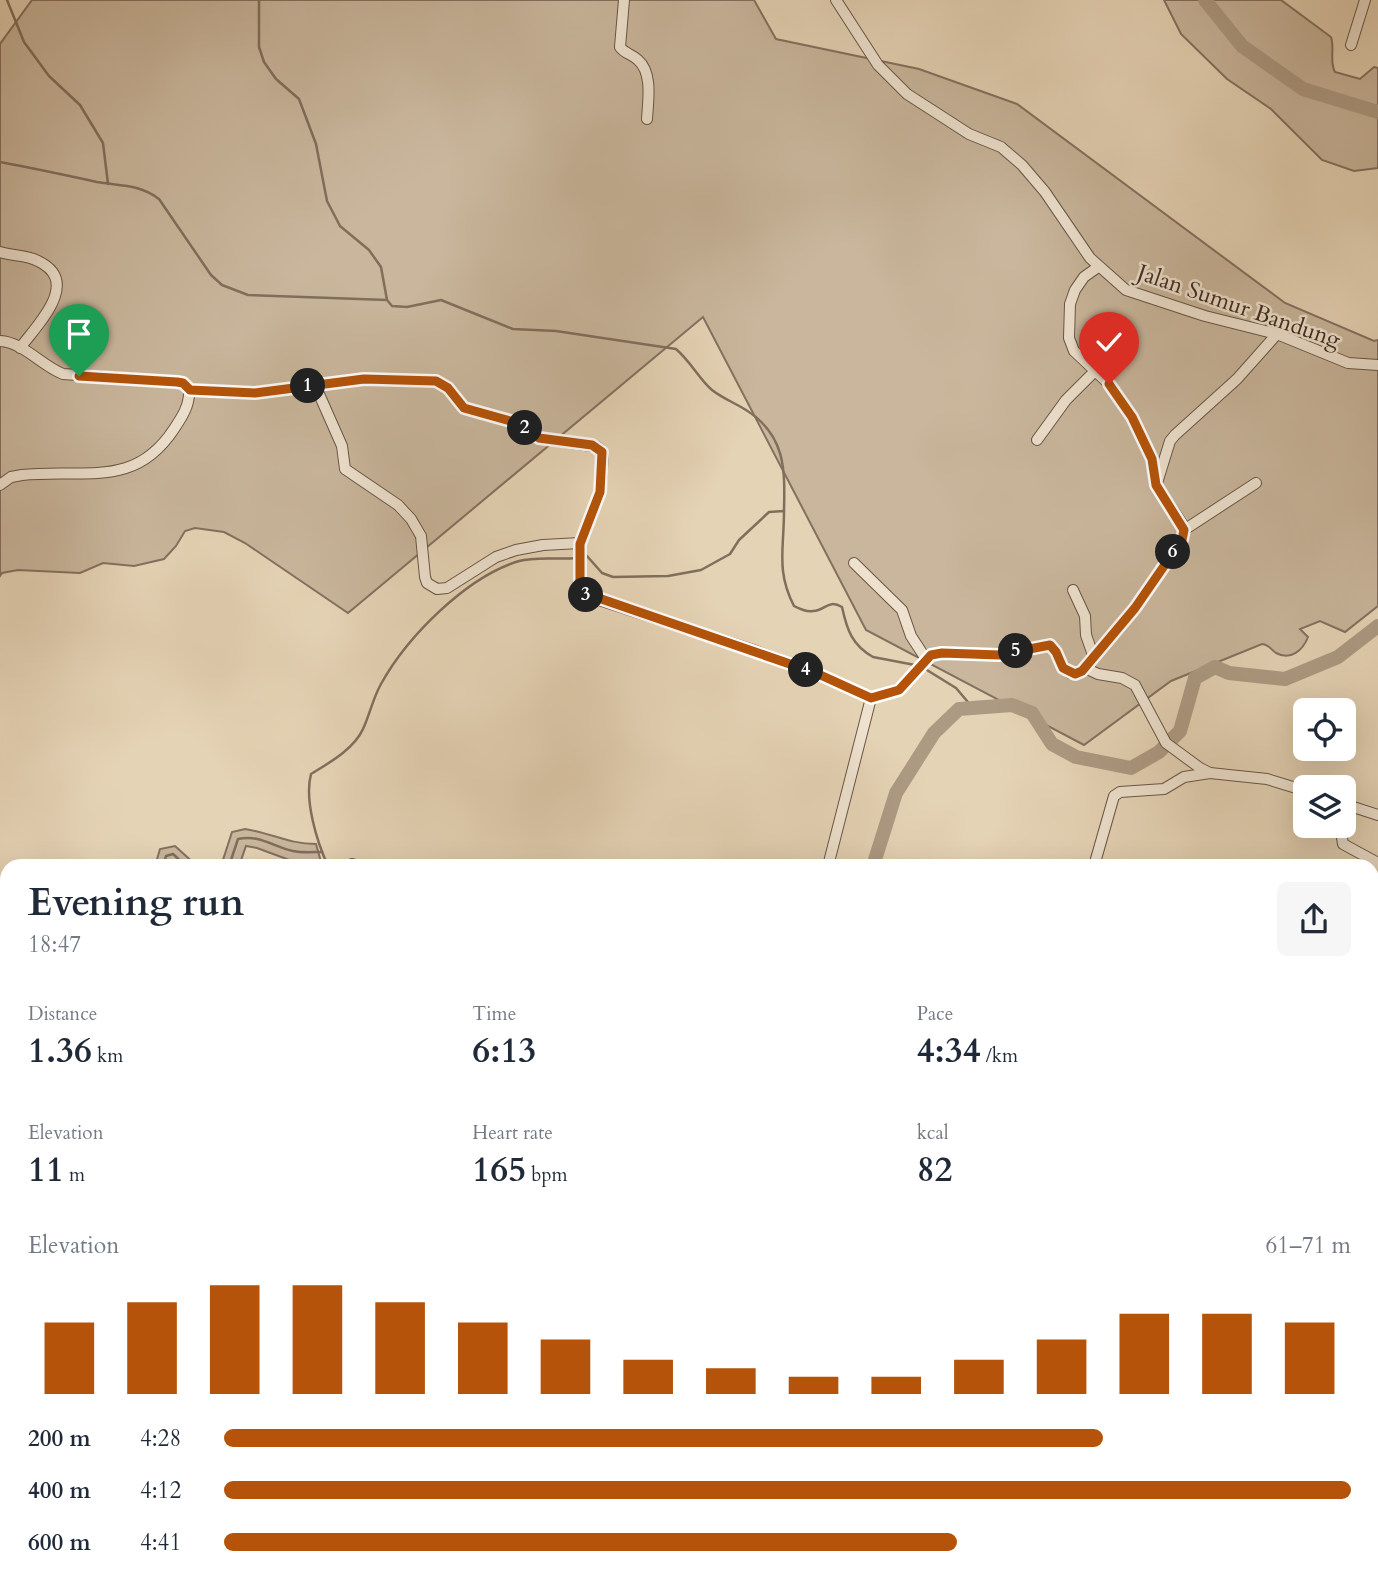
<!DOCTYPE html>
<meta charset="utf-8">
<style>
:root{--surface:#fff;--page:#f6f6f7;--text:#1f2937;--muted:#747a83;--accent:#b45309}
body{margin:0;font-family:Cardo,serif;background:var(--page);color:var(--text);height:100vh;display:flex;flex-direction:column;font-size:26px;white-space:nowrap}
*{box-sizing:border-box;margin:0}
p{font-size:23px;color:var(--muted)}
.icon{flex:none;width:38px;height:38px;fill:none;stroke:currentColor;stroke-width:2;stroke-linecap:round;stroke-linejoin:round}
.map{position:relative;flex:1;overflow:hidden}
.drawer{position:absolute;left:0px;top:859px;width:1379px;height:726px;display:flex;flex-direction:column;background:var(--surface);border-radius:21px 21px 0 0;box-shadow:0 7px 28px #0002}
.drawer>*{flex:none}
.controls{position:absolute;left:1293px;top:698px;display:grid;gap:14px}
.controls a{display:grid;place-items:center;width:63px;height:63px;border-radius:10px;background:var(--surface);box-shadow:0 7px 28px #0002;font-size:35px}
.pin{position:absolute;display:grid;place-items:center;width:60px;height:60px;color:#fff;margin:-72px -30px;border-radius:50% 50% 50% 0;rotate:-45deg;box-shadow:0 0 7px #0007}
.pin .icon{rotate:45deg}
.km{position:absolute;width:35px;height:35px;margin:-18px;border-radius:50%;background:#222;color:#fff;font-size:19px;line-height:35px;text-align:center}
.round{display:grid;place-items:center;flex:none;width:74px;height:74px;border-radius:10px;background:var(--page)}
.summary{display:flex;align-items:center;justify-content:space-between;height:119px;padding:0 28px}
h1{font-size:38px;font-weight:700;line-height:52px}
.stats{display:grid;grid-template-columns:repeat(3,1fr);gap:10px;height:119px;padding:7px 28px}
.stats div{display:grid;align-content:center}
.stats b{font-size:35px;font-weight:700}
.stats small{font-size:19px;font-weight:400}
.stats p{font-size:19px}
.chart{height:196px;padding:14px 28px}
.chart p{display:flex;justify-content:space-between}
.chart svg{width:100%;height:126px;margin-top:7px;stroke:var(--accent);stroke-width:6}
ul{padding:0 28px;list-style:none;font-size:23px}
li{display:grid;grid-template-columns:112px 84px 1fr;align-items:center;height:52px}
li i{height:18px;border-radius:9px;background:var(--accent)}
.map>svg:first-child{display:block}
.green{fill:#c9b69c;stroke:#847060;stroke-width:2}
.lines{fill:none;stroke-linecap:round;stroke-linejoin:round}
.stream{stroke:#816e5d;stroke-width:2.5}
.river{stroke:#ad9a83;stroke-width:14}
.minor-casing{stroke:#685548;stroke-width:12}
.minor{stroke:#eee2cf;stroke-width:10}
.route-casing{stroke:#fff;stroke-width:14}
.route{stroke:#b45309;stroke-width:9}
.labels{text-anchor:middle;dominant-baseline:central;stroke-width:5;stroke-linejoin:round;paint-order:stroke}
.street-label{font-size:23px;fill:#3f2b23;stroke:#eee2cf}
</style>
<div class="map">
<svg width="1378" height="1584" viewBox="0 0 1378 1584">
<rect width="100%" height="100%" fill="#e5d3b5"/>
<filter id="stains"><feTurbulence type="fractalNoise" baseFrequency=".00286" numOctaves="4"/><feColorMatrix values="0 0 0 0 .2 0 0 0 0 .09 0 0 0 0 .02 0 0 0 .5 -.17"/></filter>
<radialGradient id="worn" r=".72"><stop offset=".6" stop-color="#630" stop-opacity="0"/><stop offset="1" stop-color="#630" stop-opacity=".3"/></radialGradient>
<g class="green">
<path d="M32 0H754L776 39 919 69 1017 104 1285 303 1374 341 1378 340V606L1345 632 1320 621 1300 629 1308 637C1303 650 1291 661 1276 653 1270 649 1270 645 1262 644L1171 681 1084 745 866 630 703 317 348 613 245 543 224 532 195 528 185 531 176 546 164 559 134 566 103 563 80 573 18 570 2 573 0 576V44Z"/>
<path d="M1164 0H1281L1331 37C1335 49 1329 61 1335 72L1360 79 1374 67 1378 68V168L1354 171 1322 160 1271 109 1227 79 1181 34Z"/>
<path d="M245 829C272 833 288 844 316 844L321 862 292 861 257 848 246 846 239 866H221L232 832Z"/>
<polygon points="175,846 197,866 155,866 160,849"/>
</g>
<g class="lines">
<g class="stream">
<polyline points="7,0 24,42 49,76 80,105 103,143 108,184"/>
<polyline points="259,0 259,47 264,62 276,79 299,99 316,144 327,201 340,226 369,250 381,267 387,300"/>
<path d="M0 162C32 168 65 175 97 182 120 186 139 184 159 199L211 275 222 285 248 295 387 300 392 306 407 307 441 300 513 329 556 331 676 349C691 362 700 380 712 390 722 398 735 403 746 410 786 435 785 470 784 511"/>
<path d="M584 557 587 556 602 573 613 577 668 576 701 570 730 554 739 540 769 512 784 511C784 549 776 571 794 606 800 609 806 612 813 611 826 610 828 599 842 607 847 630 852 645 873 657L915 665"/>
<polyline points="922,667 956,688 973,708"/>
<polyline points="163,866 166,856 173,854 186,866"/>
<path d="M229 866 238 839C259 834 274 847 293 851 302 853 313 852 322 852"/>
<path d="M328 866C317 842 304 800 311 774 329 763 354 749 363 729 370 714 373 698 381 684 407 637 466 577 519 561 537 556 558 560 577 558"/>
<polyline points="0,951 7,953"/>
<polyline points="0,961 7,964"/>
<polyline points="0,1101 7,1104"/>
</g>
<g class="river">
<polyline points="1205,0 1242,46 1303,89 1378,112"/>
<polyline points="873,866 896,793 934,733 959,709 1012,705 1032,713 1052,744 1076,757 1131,768 1159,752 1180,731 1195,678 1215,667 1229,673 1285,679 1338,657 1378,626"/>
<polyline points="796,1584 800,1578"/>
</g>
<defs>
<g id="minor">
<path d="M624 0 620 47C625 54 632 54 638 60 653 73 648 101 647 119"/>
<polyline points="836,0 878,65 907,94 969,134 1001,147 1022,165 1045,192 1090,258 1126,290 1205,316 1277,334 1348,363 1378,365"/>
<polyline points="1351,45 1365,0"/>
<path d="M0 252C12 256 27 255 38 261 82 282 37 325 20 348"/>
<path d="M0 341C23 342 42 366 63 374L177 382 183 383 189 390"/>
<polyline points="315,385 342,446 345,469 398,505 411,519 421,536 425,577 427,583 437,589 447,588 496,557 516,550 543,545 580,543"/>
<polyline points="189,390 255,393 364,379 436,381 448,388 464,408 514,422 539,438 597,447 602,451 603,458 600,492 580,543 580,586 584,593 596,599 753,650 816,673 871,698"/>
<polyline points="1037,440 1066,400 1094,372"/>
<polyline points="1157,483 1170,441 1175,435 1237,379 1277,334"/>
<path d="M0 485 11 477 22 475C83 468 134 490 174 429 182 417 190 405 189 390"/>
<polyline points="1184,530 1256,483"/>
<polyline points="854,563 902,610 911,636 926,659"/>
<polyline points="1073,590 1085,616 1086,635 1094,658"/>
<polyline points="1085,668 1098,674 1122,678 1135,685 1166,743 1200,768 1210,773 1267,779 1306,791"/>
<polyline points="1344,804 1378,815"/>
<polyline points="1340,826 1343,844 1378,863"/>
<polyline points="350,866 352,864 361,866"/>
<path d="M828 866 871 698 899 689 931 655 942 653 999 655 1050 645C1058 654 1060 666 1070 673L1082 671 1135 608 1182 540 1184 530 1181 522 1156 485 1152 459 1132 417 1109 384 1074 351 1069 338 1070 304 1075 290 1084 277 1098 267"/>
<polyline points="1094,866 1114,796 1120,792 1164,789 1184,777 1210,773"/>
<polyline points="1372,881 1378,867"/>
<polyline points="1372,955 1378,957"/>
<polyline points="0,996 7,996"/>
<polyline points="1372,1137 1378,1140"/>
<polyline points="1372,1174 1378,1161"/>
<polyline points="1372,1215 1378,1217"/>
<polyline points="0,1323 7,1323"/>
<polyline points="0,1354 7,1360"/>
<polyline points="1372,1430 1378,1432"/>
<polyline points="1372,1460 1378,1462"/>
<polyline points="1372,1524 1378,1526"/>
<polyline points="538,1578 558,1584"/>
<polyline points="951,1578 965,1584"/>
<polyline points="618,1584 620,1578"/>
<polyline points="688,1584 689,1578"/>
<polyline points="895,1584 897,1578"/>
</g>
</defs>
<use href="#minor" class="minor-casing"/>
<use href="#minor" class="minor"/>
</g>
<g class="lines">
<defs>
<polyline id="route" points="79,376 177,382 183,383 190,390 255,393 364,379 436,381 448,388 464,408 514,422 539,438 592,445 602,452 600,492 580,544 580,586 584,593 816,673 871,698 899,690 931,655 942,653 999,655 1050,645 1056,652 1063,668 1075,674 1082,671 1135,608 1182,540 1184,530 1156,485 1152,459 1132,417 1109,384"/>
</defs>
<use href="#route" class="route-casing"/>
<use href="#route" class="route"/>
</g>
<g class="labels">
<g class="street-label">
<text transform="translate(1239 306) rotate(19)">Jalan Sumur Bandung</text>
</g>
</g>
<rect width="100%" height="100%" filter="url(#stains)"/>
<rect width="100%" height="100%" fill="url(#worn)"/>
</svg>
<div class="controls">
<a><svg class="icon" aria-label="locate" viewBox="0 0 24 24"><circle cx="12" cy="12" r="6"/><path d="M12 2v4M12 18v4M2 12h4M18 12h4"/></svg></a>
<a><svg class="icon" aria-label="layers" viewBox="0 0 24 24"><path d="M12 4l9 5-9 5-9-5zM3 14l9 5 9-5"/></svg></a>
</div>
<div class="pin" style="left:79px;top:376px;background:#1e9e55"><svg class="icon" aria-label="arrive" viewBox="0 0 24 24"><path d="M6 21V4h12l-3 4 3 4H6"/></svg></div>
<div class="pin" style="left:1109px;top:384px;background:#d93025"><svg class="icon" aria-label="check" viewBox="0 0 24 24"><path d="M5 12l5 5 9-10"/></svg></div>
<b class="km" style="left:308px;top:386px">1</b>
<b class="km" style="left:525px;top:428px">2</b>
<b class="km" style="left:586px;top:595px">3</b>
<b class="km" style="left:806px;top:670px">4</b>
<b class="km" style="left:1016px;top:651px">5</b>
<b class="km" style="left:1173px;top:552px">6</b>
<section class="drawer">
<div class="summary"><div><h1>Evening run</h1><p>18:47</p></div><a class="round"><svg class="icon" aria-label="share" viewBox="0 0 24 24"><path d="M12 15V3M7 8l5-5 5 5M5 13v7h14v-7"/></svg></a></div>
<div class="stats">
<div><p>Distance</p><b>1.36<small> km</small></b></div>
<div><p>Time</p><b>6:13</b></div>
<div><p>Pace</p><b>4:34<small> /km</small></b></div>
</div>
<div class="stats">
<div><p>Elevation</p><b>11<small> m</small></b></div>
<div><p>Heart rate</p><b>165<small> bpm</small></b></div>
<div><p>kcal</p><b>82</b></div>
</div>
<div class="chart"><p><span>Elevation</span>61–71 m</p>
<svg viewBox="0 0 160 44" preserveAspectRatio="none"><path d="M5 44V19M15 44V12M25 44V6M35 44V6M45 44V12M55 44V19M65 44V25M75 44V32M85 44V35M95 44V38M105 44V38M115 44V32M125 44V25M135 44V16M145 44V16M155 44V19"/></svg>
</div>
<ul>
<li><b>200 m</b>4:28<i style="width:78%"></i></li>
<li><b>400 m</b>4:12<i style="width:100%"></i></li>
<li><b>600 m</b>4:41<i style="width:65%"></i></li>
</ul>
</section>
</div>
